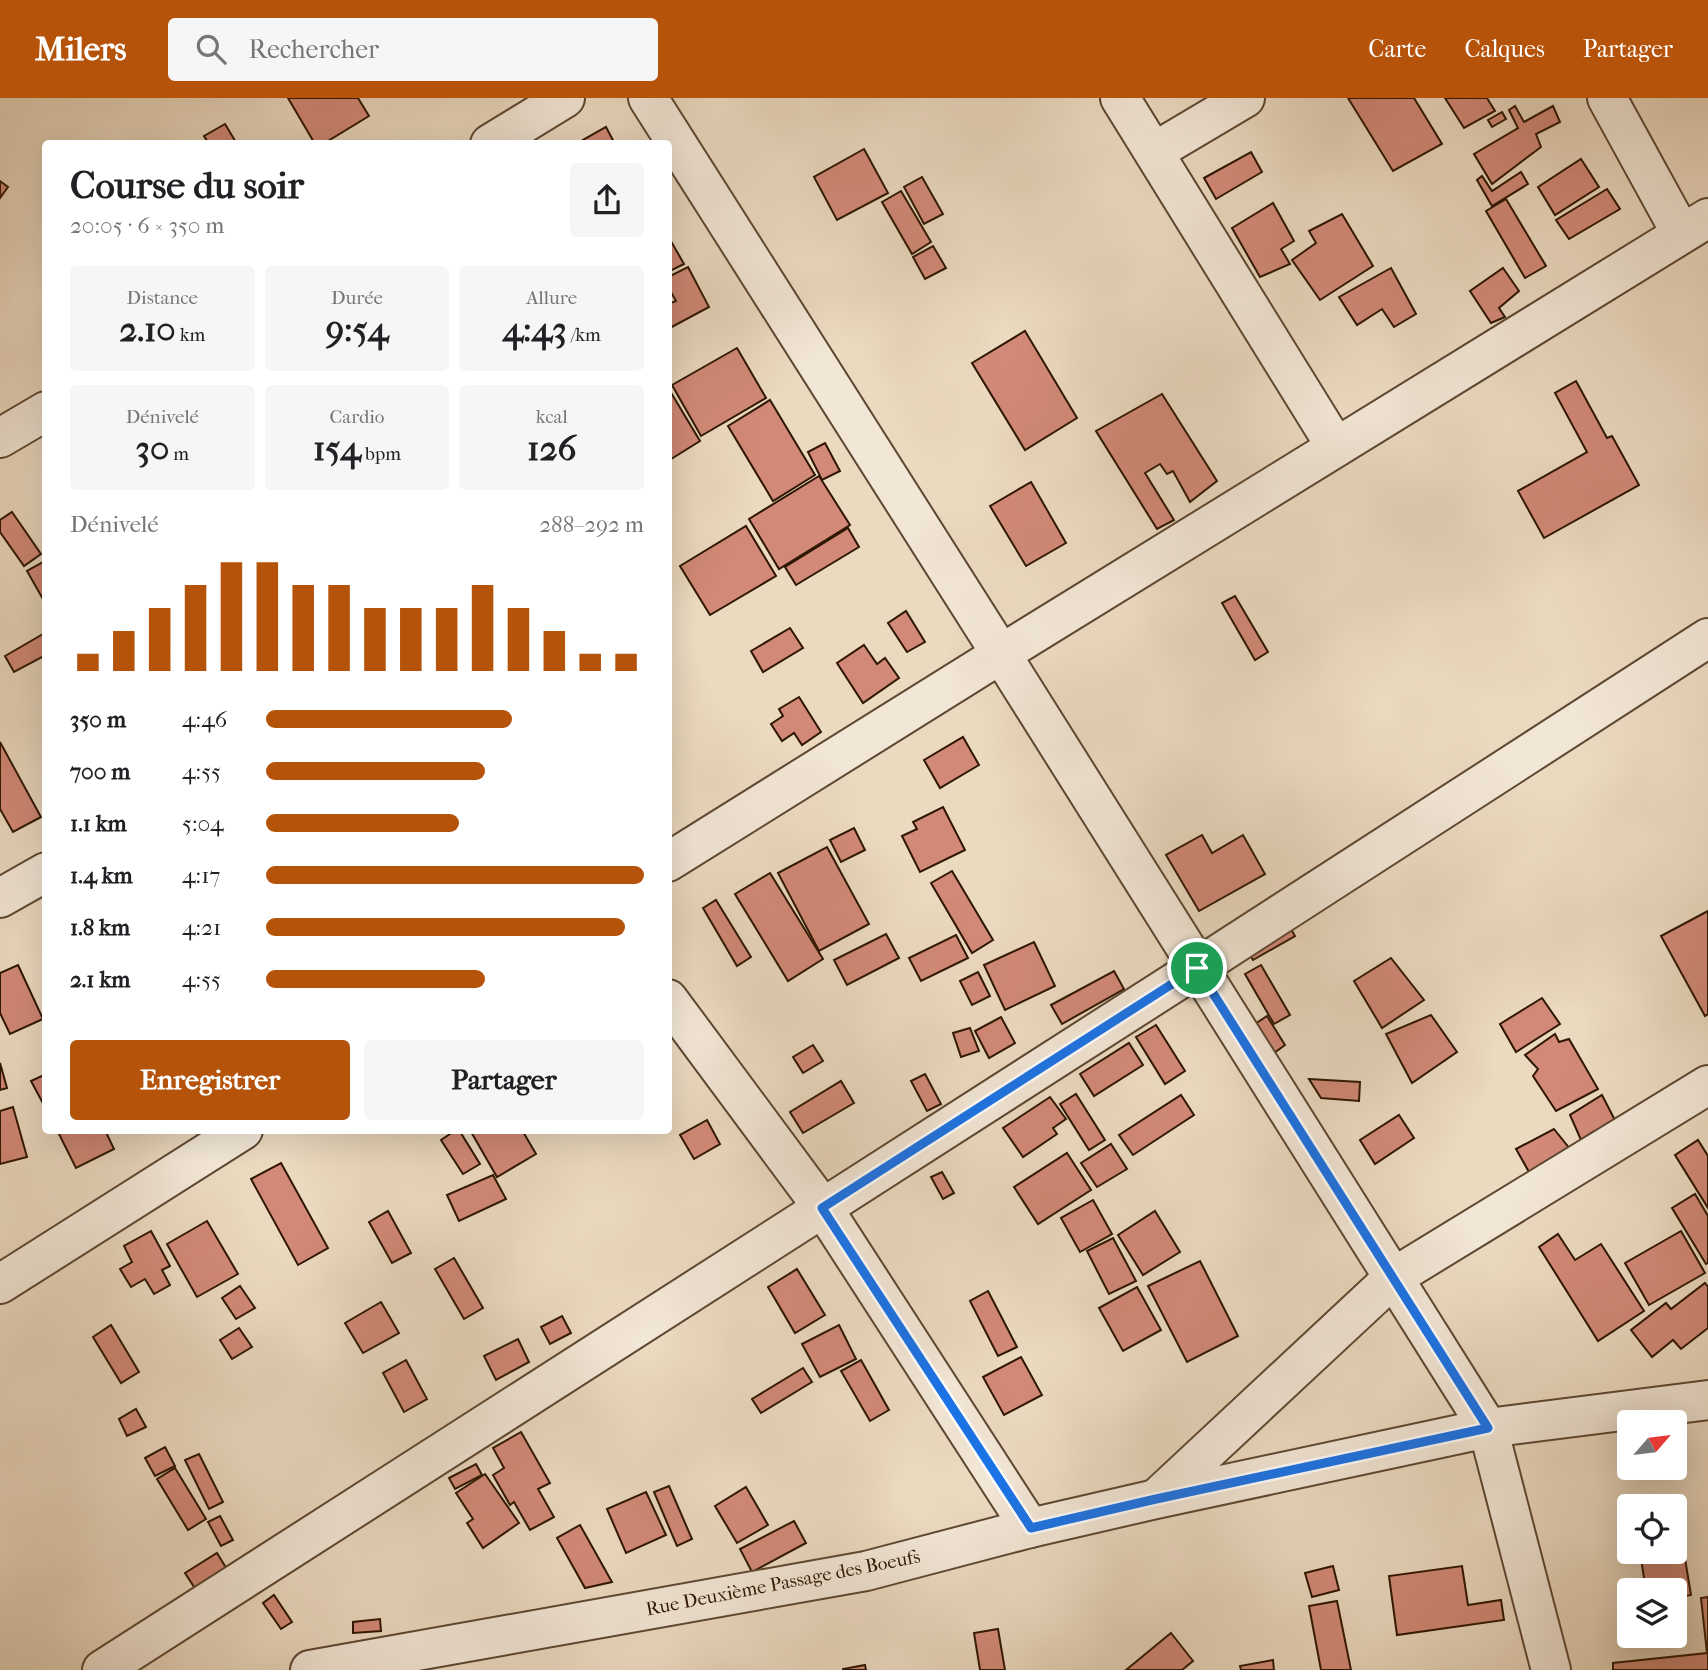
<!DOCTYPE html>
<html lang="fr">
<meta charset="utf-8">
<style>
:root{--surface:#fff;--page:#f6f6f6;--text:#202124;--muted:#757577;--accent:#b45309}
body{margin:0;font-family:"IM FELL French Canon",serif;background:var(--page);color:var(--text);height:100vh;display:flex;flex-direction:column;font-size:26px;white-space:nowrap}
*{box-sizing:border-box;margin:0}
p{font-size:23px;color:var(--muted)}
.icon{flex:none;width:38px;height:38px;fill:none;stroke:currentColor;stroke-width:2;stroke-linecap:round;stroke-linejoin:round}
.map{position:relative;flex:1;overflow:hidden}
.drawer{position:absolute;left:42px;top:42px;width:630px;height:994px;display:flex;flex-direction:column;background:var(--surface);border-radius:7px;box-shadow:0 7px 28px #0002}
.drawer>*{flex:none}
.needle{width:46px;rotate:62deg}
.tools{position:absolute;left:1617px;top:1312px;display:grid;gap:14px}
.tools a{display:grid;place-items:center;width:70px;height:70px;border-radius:7px;background:var(--surface);box-shadow:0 7px 28px #0002;font-size:35px}
.pin{position:absolute;display:grid;place-items:center;width:60px;height:60px;color:#fff;margin:-30px;border:4px solid #fff;border-radius:50%;box-shadow:0 2px 7px #0007}
.round{display:grid;place-items:center;flex:none;width:74px;height:74px;border-radius:7px;background:var(--page)}
.overview{display:flex;align-items:center;justify-content:space-between;height:119px;padding:0 28px}
h1{font-size:38px;font-weight:800;line-height:52px}
.metrics{display:grid;grid-template-columns:repeat(3,1fr);gap:10px;height:119px;padding:7px 28px}
.metrics div{display:grid;align-content:center;border-radius:7px;background:var(--page);text-align:center}
.metrics b{font-size:35px;font-weight:800}
.metrics small{font-size:19px;font-weight:400}
.metrics p{font-size:19px}
.chart{height:196px;padding:14px 28px}
.chart p{display:flex;justify-content:space-between}
.chart svg{width:100%;height:126px;margin-top:7px;stroke:var(--accent);stroke-width:6}
.button{display:flex;gap:14px;margin-top:auto;padding:14px 28px}
.button a{flex:1;height:80px;border-radius:7px;background:var(--accent);color:#fff;font-size:28px;font-weight:800;line-height:80px;text-align:center}
.button a+a{background:var(--page);color:var(--text)}
ul{padding:0 28px;list-style:none;font-size:23px}
li{display:grid;grid-template-columns:112px 84px 1fr;align-items:center;height:52px}
li i{height:18px;border-radius:9px;background:var(--accent)}
header{display:flex;align-items:center;gap:42px;box-sizing:border-box;height:98px;padding:0 35px;background:var(--accent);color:#fff}
header strong{font-size:33px}
nav{display:flex;gap:38px;margin-inline-start:auto;font-size:24px}
.search{width:490px;height:63px;background:var(--page);display:flex;align-items:center;gap:18px;box-sizing:border-box;padding:0 24px;border-radius:7px;color:var(--muted);font-size:26px}
.map>svg:first-child{display:block}
.building{fill:#d28977;stroke:#2e1601;stroke-width:2}
.lines{fill:none;stroke-linecap:round;stroke-linejoin:round}
.minor-casing{stroke:#5d4731;stroke-width:42}
.minor{stroke:#f2e6d6;stroke-width:38}
.route-casing{stroke:#fff;stroke-width:14}
.route{stroke:#1a73e8;stroke-width:9}
.labels{text-anchor:middle;dominant-baseline:central;stroke-width:5;stroke-linejoin:round;paint-order:stroke}
.street-label{font-size:19px;fill:#2e1601;stroke:#f2e6d6}
</style>
<header>
<strong>Milers</strong>
<div class="search"><svg class="icon" aria-label="search" viewBox="0 0 24 24"><circle cx="10" cy="10" r="6"/><path d="M15 15l6 6"/></svg>Rechercher</div>
<nav><a>Carte</a><a>Calques</a><a>Partager</a></nav>
</header>
<div class="map">
<svg width="1708" height="1572" viewBox="0 0 1708 1572">
<rect width="100%" height="100%" fill="#ebd9c0"/>
<filter id="stains"><feTurbulence type="fractalNoise" baseFrequency=".00286" numOctaves="4"/><feColorMatrix values="0 0 0 0 .2 0 0 0 0 .09 0 0 0 0 .02 0 0 0 .5 -.17"/></filter>
<radialGradient id="worn" r=".72"><stop offset=".6" stop-color="#630" stop-opacity="0"/><stop offset="1" stop-color="#630" stop-opacity=".3"/></radialGradient>
<g class="building">
<polygon points="288,0 358,0 369,18 323,46 315,46"/>
<polygon points="1348,0 1414,0 1442,46 1393,73"/>
<polygon points="1445,0 1487,0 1495,13 1464,30"/>
<polygon points="1515,8 1524,24 1553,8 1560,24 1536,36 1541,49 1492,86 1474,56 1518,30 1509,12"/>
<polygon points="1502,14 1506,21 1492,29 1488,22"/>
<polygon points="225,26 237,46 209,46 204,38"/>
<polygon points="606,29 615,46 585,46 583,42"/>
<polygon points="864,51 888,95 837,122 814,79"/>
<polygon points="1251,54 1262,74 1216,101 1204,80"/>
<polygon points="1581,61 1599,89 1555,117 1538,89"/>
<polygon points="1521,74 1528,86 1492,108 1477,82 1482,78 1492,93"/>
<polygon points="922,79 943,116 924,126 904,89"/>
<polygon points="0,83 8,89 0,100"/>
<polygon points="1607,91 1620,111 1569,141 1556,122"/>
<polygon points="901,93 931,144 912,156 882,104"/>
<polygon points="1506,101 1546,168 1525,180 1486,113"/>
<polygon points="1273,105 1294,143 1281,151 1290,166 1260,179 1232,130"/>
<polygon points="1342,116 1373,168 1320,202 1292,162 1316,145 1309,133"/>
<polygon points="668,138 684,166 668,174"/>
<polygon points="933,148 946,170 925,181 913,159"/>
<polygon points="688,169 709,209 668,231 668,206 676,203 668,189 668,179"/>
<polygon points="1391,170 1416,216 1394,229 1382,211 1357,227 1339,199"/>
<polygon points="1503,170 1519,193 1499,210 1505,219 1491,225 1470,193"/>
<polygon points="1025,233 1077,320 1025,352 972,265"/>
<polygon points="737,250 766,300 701,338 672,287"/>
<polygon points="1576,283 1607,340 1612,338 1639,387 1544,440 1518,393 1587,354 1555,295"/>
<polygon points="670,293 700,343 668,363 668,294"/>
<polygon points="1162,296 1217,383 1190,404 1173,373 1167,376 1160,366 1145,375 1174,422 1157,431 1096,333"/>
<polygon points="770,302 815,377 773,403 728,328"/>
<polygon points="825,345 840,373 822,382 808,354"/>
<polygon points="819,378 850,427 779,471 749,421"/>
<polygon points="1031,384 1066,445 1026,468 990,408"/>
<polygon points="12,414 41,456 24,468 0,434 0,422"/>
<polygon points="746,428 776,478 710,517 680,468"/>
<polygon points="848,430 859,449 796,487 785,469"/>
<polygon points="45,463 46,502 44,503 27,473"/>
<polygon points="1235,498 1268,554 1255,562 1222,505"/>
<polygon points="906,513 925,544 907,554 888,525"/>
<polygon points="790,530 803,550 763,574 751,553"/>
<polygon points="43,536 46,540 46,557 14,574 5,558"/>
<polygon points="864,547 877,566 885,560 899,580 863,605 837,565"/>
<polygon points="799,599 821,634 802,647 794,635 782,643 771,626 783,618 779,611"/>
<polygon points="963,639 979,667 940,690 924,662"/>
<polygon points="0,644 41,719 13,734 0,711"/>
<polygon points="943,709 965,752 920,774 902,738 917,731 913,724"/>
<polygon points="854,730 865,752 841,764 830,742"/>
<polygon points="1202,737 1212,755 1243,737 1265,776 1199,813 1166,757"/>
<polygon points="827,749 869,826 819,853 778,775"/>
<polygon points="952,773 993,842 972,855 931,785"/>
<polygon points="770,775 823,861 788,883 735,796"/>
<polygon points="716,802 751,859 737,868 703,810"/>
<polygon points="1708,813 1708,916 1705,918 1661,838"/>
<polygon points="1286,822 1295,838 1253,862 1243,846"/>
<polygon points="886,836 899,860 847,887 834,862"/>
<polygon points="956,837 968,860 921,883 909,860"/>
<polygon points="1034,844 1055,888 1005,912 984,867"/>
<polygon points="1391,860 1424,902 1382,930 1354,883"/>
<polygon points="18,867 43,921 10,936 0,915 0,875"/>
<polygon points="1261,867 1290,917 1274,926 1245,876"/>
<polygon points="1114,873 1124,891 1062,926 1051,907"/>
<polygon points="978,874 990,898 972,907 960,883"/>
<polygon points="1542,900 1560,926 1516,954 1500,926"/>
<polygon points="1431,917 1457,954 1412,985 1386,936"/>
<polygon points="1267,918 1285,947 1274,955 1255,926"/>
<polygon points="1001,919 1015,945 989,960 975,933"/>
<polygon points="1156,927 1185,973 1165,986 1136,939"/>
<polygon points="970,930 979,953 961,959 953,935"/>
<polygon points="1555,936 1559,944 1569,941 1598,991 1556,1013 1533,978 1538,971 1525,957"/>
<polygon points="1129,945 1143,967 1094,998 1080,976"/>
<polygon points="813,947 823,963 803,975 793,959"/>
<polygon points="0,965 7,990 0,992"/>
<polygon points="46,976 46,1011 31,983"/>
<polygon points="925,976 941,1006 927,1013 911,983"/>
<polygon points="1309,981 1360,984 1359,1003 1321,1000"/>
<polygon points="841,983 854,1005 803,1035 790,1014"/>
<polygon points="1076,996 1105,1042 1089,1052 1060,1006"/>
<polygon points="1181,997 1194,1017 1133,1057 1119,1037"/>
<polygon points="1602,997 1620,1032 1601,1047 1593,1034 1581,1042 1570,1017"/>
<polygon points="1050,999 1066,1021 1053,1030 1057,1036 1023,1059 1003,1030"/>
<polygon points="13,1009 27,1059 0,1066 0,1013"/>
<polygon points="1399,1017 1414,1040 1375,1066 1360,1042"/>
<polygon points="707,1022 720,1046 694,1061 680,1037"/>
<polygon points="1554,1031 1574,1056 1533,1081 1516,1051"/>
<polygon points="57,1032 105,1032 114,1051 76,1070"/>
<polygon points="456,1032 459,1032 480,1066 463,1076 441,1042"/>
<polygon points="470,1032 522,1032 536,1056 497,1079"/>
<polygon points="1698,1042 1708,1058 1708,1110 1675,1057"/>
<polygon points="1111,1046 1127,1071 1097,1089 1081,1065"/>
<polygon points="1067,1055 1091,1092 1038,1126 1014,1089"/>
<polygon points="281,1065 328,1150 298,1167 251,1081"/>
<polygon points="942,1074 954,1095 943,1101 931,1079"/>
<polygon points="493,1077 506,1101 459,1123 447,1097"/>
<polygon points="1695,1096 1708,1118 1708,1165 1706,1166 1672,1110"/>
<polygon points="1093,1102 1112,1136 1080,1154 1061,1120"/>
<polygon points="388,1113 411,1155 392,1165 369,1124"/>
<polygon points="1155,1113 1180,1154 1143,1177 1118,1137"/>
<polygon points="207,1123 238,1176 197,1199 167,1146"/>
<polygon points="151,1133 170,1168 162,1172 170,1187 154,1196 145,1181 131,1189 120,1171 132,1164 124,1148"/>
<polygon points="1681,1133 1705,1175 1649,1207 1625,1165"/>
<polygon points="1558,1136 1575,1162 1601,1146 1644,1213 1598,1243 1539,1149"/>
<polygon points="1113,1140 1136,1183 1109,1196 1087,1153"/>
<polygon points="454,1160 483,1210 464,1221 435,1171"/>
<polygon points="1200,1163 1238,1238 1187,1264 1148,1188"/>
<polygon points="797,1171 825,1217 795,1235 768,1189"/>
<polygon points="1705,1185 1708,1189 1708,1230 1681,1251 1673,1242 1652,1259 1631,1232 1666,1205 1671,1211"/>
<polygon points="240,1188 255,1210 236,1221 222,1200"/>
<polygon points="1137,1189 1161,1232 1123,1253 1099,1210"/>
<polygon points="988,1193 1017,1249 998,1258 970,1203"/>
<polygon points="381,1204 399,1235 363,1255 345,1225"/>
<polygon points="562,1218 571,1235 550,1246 541,1229"/>
<polygon points="111,1227 139,1274 121,1285 93,1239"/>
<polygon points="839,1227 856,1261 820,1279 802,1246"/>
<polygon points="239,1230 252,1249 232,1261 220,1242"/>
<polygon points="518,1241 529,1264 496,1282 484,1258"/>
<polygon points="1021,1259 1042,1297 1004,1317 983,1279"/>
<polygon points="406,1262 427,1301 404,1314 383,1275"/>
<polygon points="861,1262 889,1312 870,1323 841,1273"/>
<polygon points="803,1270 812,1284 761,1315 752,1301"/>
<polygon points="136,1311 146,1329 127,1338 119,1321"/>
<polygon points="521,1334 550,1385 538,1391 554,1419 530,1432 514,1404 510,1407 493,1377 504,1370 493,1350"/>
<polygon points="165,1349 175,1368 155,1378 145,1360"/>
<polygon points="199,1356 223,1404 209,1411 185,1362"/>
<polygon points="476,1366 482,1377 455,1391 449,1380"/>
<polygon points="175,1370 206,1421 188,1432 157,1381"/>
<polygon points="485,1376 519,1425 483,1450 467,1425 473,1421 456,1395"/>
<polygon points="669,1388 692,1441 677,1448 654,1394"/>
<polygon points="746,1389 768,1427 737,1445 715,1408"/>
<polygon points="646,1394 666,1437 626,1455 607,1411"/>
<polygon points="1676,1406 1691,1497 1675,1500 1675,1493 1646,1493 1640,1454 1675,1454 1675,1409 1656,1409"/>
<polygon points="220,1418 233,1442 221,1448 208,1424"/>
<polygon points="794,1423 806,1445 752,1474 740,1451"/>
<polygon points="580,1427 612,1484 585,1490 557,1440"/>
<polygon points="217,1455 228,1473 196,1492 185,1475"/>
<polygon points="1333,1468 1339,1492 1312,1499 1305,1475"/>
<polygon points="1462,1468 1468,1507 1501,1502 1504,1522 1397,1537 1389,1478"/>
<polygon points="274,1497 292,1524 281,1531 263,1505"/>
<polygon points="1708,1499 1708,1572 1613,1572 1613,1565 1707,1555 1701,1500"/>
<polygon points="1337,1503 1351,1572 1321,1572 1309,1508"/>
<polygon points="380,1521 381,1533 353,1535 353,1524"/>
<polygon points="998,1531 1005,1572 980,1572 974,1535"/>
<polygon points="1171,1535 1193,1563 1182,1572 1126,1572"/>
<polygon points="1273,1562 1274,1572 1241,1572 1240,1568"/>
<polygon points="865,1567 866,1572 843,1572 843,1571"/>
</g>
<g class="lines">
<defs>
<g id="minor">
<polyline points="648,0 1001,556 1488,1330 1551,1572"/>
<polyline points="1120,0 1336,349"/>
<polyline points="1607,0 1681,135"/>
<polyline points="490,46 565,0"/>
<polyline points="1154,54 1245,0"/>
<polyline points="0,340 46,313"/>
<polyline points="668,764 1001,556 1708,120"/>
<polyline points="0,800 46,774"/>
<polyline points="668,901 823,1110 1030,1430"/>
<polyline points="0,1186 243,1032"/>
<polyline points="1157,1400 1394,1179 1708,987"/>
<polyline points="102,1572 1197,870 1708,540"/>
<polyline points="310,1572 866,1473 1030,1430 1156,1401 1488,1330 1708,1302"/>
</g>
</defs>
<use href="#minor" class="minor-casing"/>
<use href="#minor" class="minor"/>
</g>
<g class="lines">
<defs>
<polygon id="route" points="1197,870 1488,1330 1156,1401 1031,1430 822,1110"/>
</defs>
<use href="#route" class="route-casing"/>
<use href="#route" class="route"/>
</g>
<g class="labels">
<g class="street-label">
<text transform="translate(783 1485) rotate(-11)">Rue Deuxième Passage des Boeufs</text>
</g>
</g>
<rect width="100%" height="100%" filter="url(#stains)"/>
<rect width="100%" height="100%" fill="url(#worn)"/>
</svg>
<div class="tools">
<a><svg class="needle" viewBox="-14 -14 28 28"><path d="M0-13l5 13h-10z" fill="#e53935"/><path d="M0 13l5-13h-10z" fill="#757577"/></svg></a>
<a><svg class="icon" aria-label="locate" viewBox="0 0 24 24"><circle cx="12" cy="12" r="6"/><path d="M12 2v4M12 18v4M2 12h4M18 12h4"/></svg></a>
<a><svg class="icon" aria-label="layers" viewBox="0 0 24 24"><path d="M12 4l9 5-9 5-9-5zM3 14l9 5 9-5"/></svg></a>
</div>
<div class="pin" style="left:1197px;top:870px;background:#1e9e55"><svg class="icon" aria-label="arrive" viewBox="0 0 24 24"><path d="M6 21V4h12l-3 4 3 4H6"/></svg></div>
<section class="drawer">
<div class="overview"><div><h1>Course du soir</h1><p>20:05 · 6 × 350 m</p></div><a class="round"><svg class="icon" aria-label="share" viewBox="0 0 24 24"><path d="M12 15V3M7 8l5-5 5 5M5 13v7h14v-7"/></svg></a></div>
<div class="metrics">
<div><p>Distance</p><b>2.10<small> km</small></b></div>
<div><p>Durée</p><b>9:54</b></div>
<div><p>Allure</p><b>4:43<small> /km</small></b></div>
</div>
<div class="metrics">
<div><p>Dénivelé</p><b>30<small> m</small></b></div>
<div><p>Cardio</p><b>154<small> bpm</small></b></div>
<div><p>kcal</p><b>126</b></div>
</div>
<div class="chart"><p><span>Dénivelé</span>288–292 m</p>
<svg viewBox="0 0 160 44" preserveAspectRatio="none"><path d="M5 44V38M15 44V30M25 44V22M35 44V14M45 44V6M55 44V6M65 44V14M75 44V14M85 44V22M95 44V22M105 44V22M115 44V14M125 44V22M135 44V30M145 44V38M155 44V38"/></svg>
</div>
<ul>
<li><b>350 m</b>4:46<i style="width:65%"></i></li>
<li><b>700 m</b>4:55<i style="width:58%"></i></li>
<li><b>1.1 km</b>5:04<i style="width:51%"></i></li>
<li><b>1.4 km</b>4:17<i style="width:100%"></i></li>
<li><b>1.8 km</b>4:21<i style="width:95%"></i></li>
<li><b>2.1 km</b>4:55<i style="width:58%"></i></li>
</ul>
<div class="button"><a>Enregistrer</a><a>Partager</a></div>
</section>
</div>
